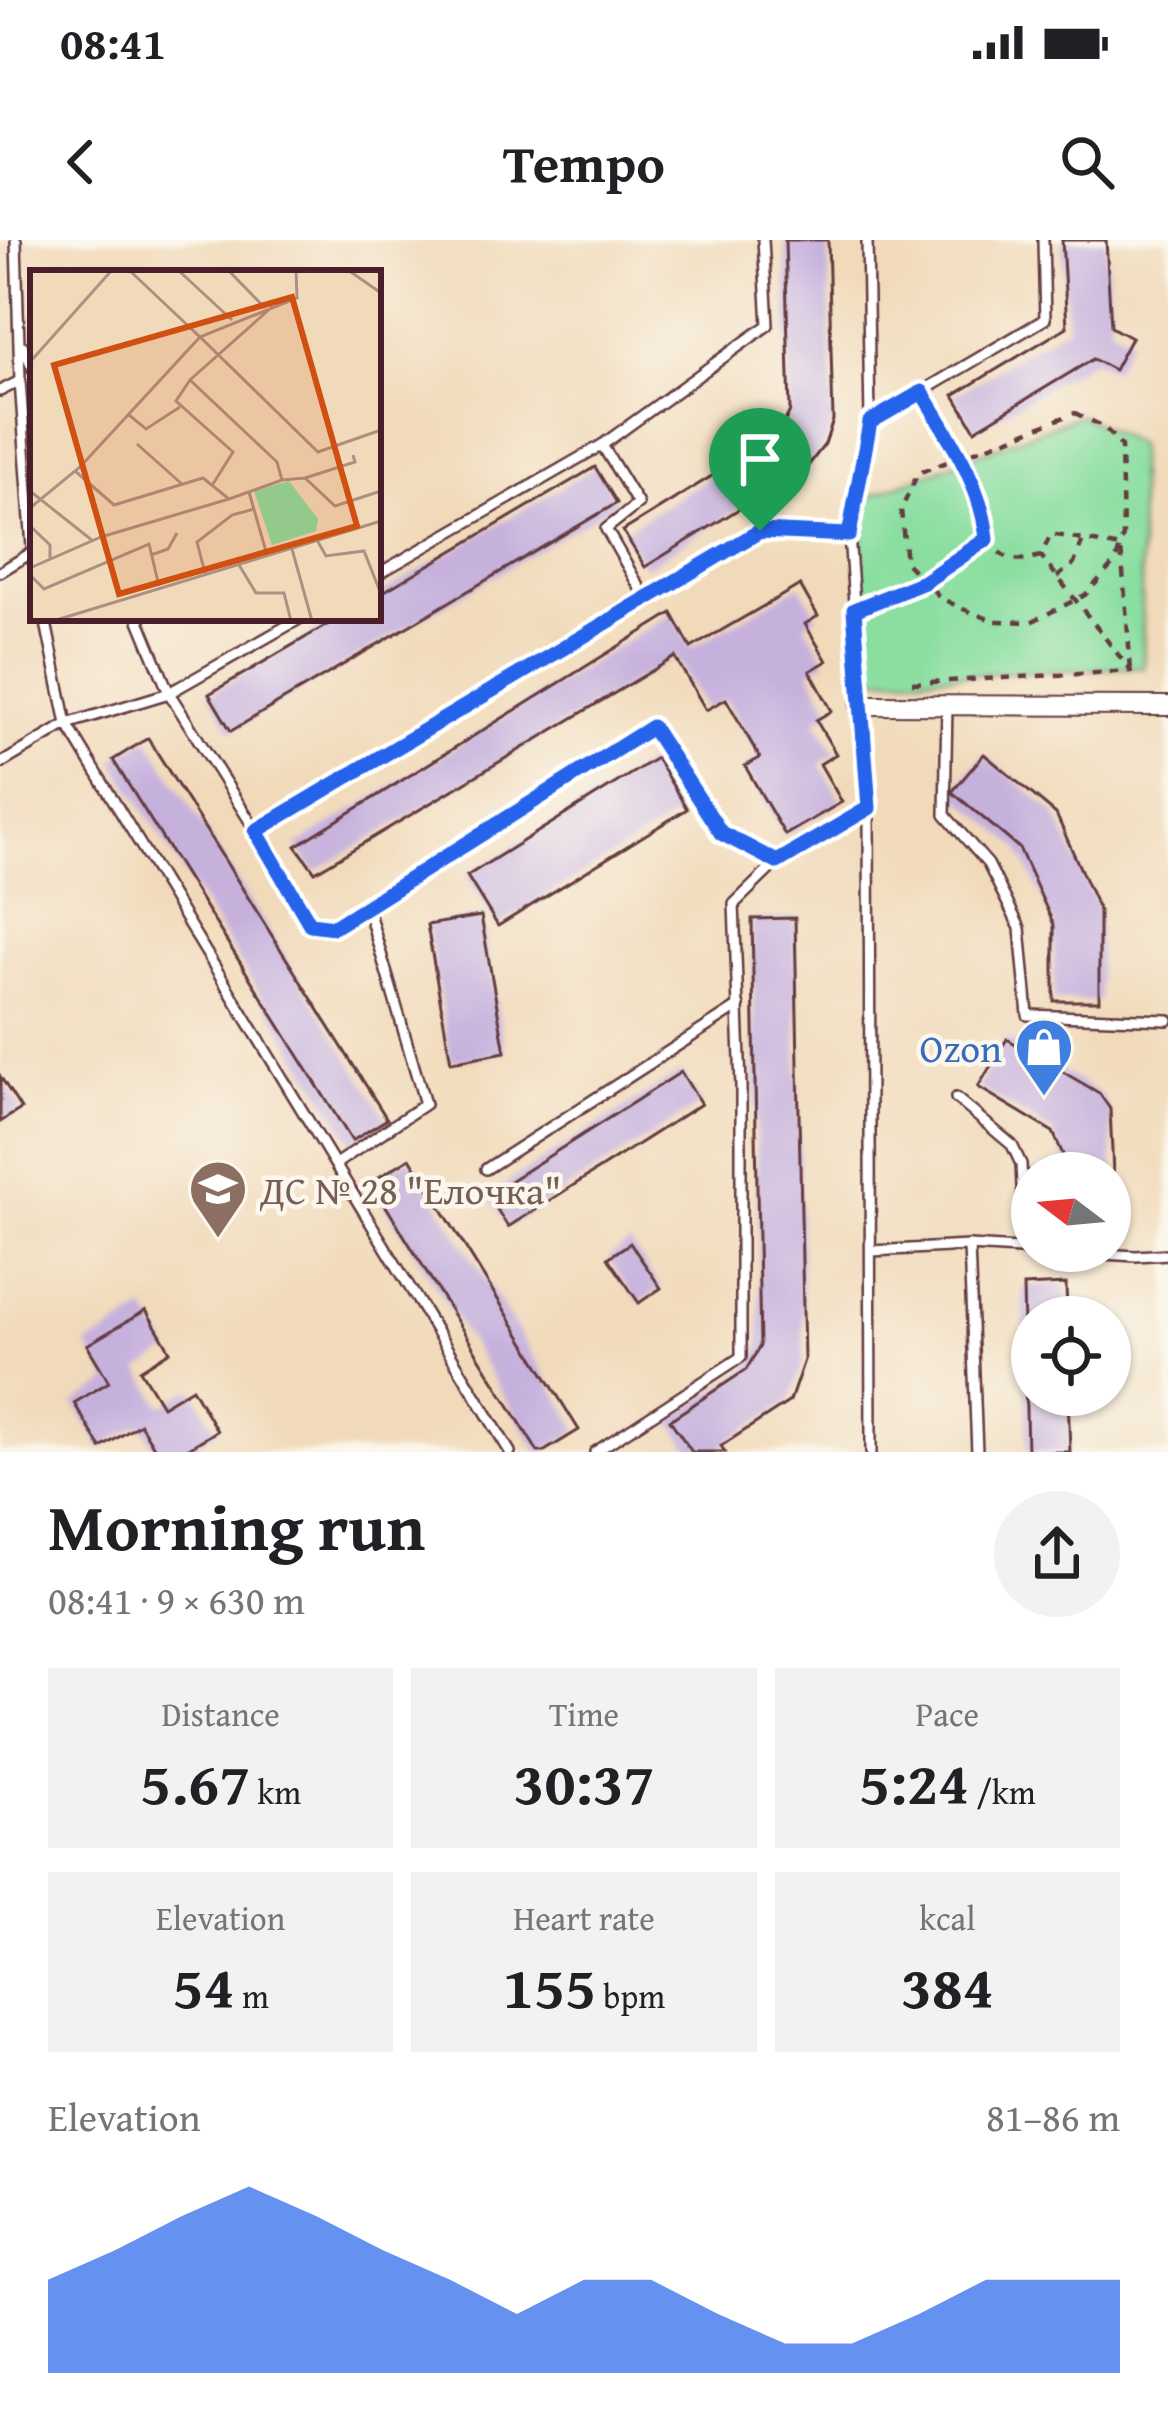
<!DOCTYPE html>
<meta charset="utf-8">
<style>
:root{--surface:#fff;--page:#f2f2f2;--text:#202124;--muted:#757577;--accent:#2563eb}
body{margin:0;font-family:"Gentium Book Plus",serif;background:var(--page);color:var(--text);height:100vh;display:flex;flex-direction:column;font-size:45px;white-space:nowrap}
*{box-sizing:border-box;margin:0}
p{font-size:39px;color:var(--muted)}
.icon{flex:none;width:66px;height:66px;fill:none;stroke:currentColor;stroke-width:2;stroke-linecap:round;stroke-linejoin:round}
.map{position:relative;height:1212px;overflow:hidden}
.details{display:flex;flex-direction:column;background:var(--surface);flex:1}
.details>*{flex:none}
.needle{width:78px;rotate:286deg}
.tools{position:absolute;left:1011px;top:912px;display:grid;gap:24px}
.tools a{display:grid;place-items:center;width:120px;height:120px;border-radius:50%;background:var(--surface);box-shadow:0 3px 9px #0004;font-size:60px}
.pin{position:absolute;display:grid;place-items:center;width:102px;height:102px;color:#fff;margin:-123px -51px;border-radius:50% 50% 50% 0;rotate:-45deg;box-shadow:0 0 12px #0007}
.pin .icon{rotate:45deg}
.round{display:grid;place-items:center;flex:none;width:126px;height:126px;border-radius:63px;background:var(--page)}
.overview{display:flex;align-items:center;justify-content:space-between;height:204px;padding:0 48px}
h1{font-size:66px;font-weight:800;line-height:90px}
.metrics{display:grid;grid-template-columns:repeat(3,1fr);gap:18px;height:204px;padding:12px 48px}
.metrics div{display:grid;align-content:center;border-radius:0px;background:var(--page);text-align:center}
.metrics b{font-size:60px;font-weight:800}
.metrics small{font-size:33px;font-weight:400}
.metrics p{font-size:33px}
.chart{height:336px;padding:24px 48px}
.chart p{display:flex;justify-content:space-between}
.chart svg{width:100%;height:216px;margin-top:12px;fill:var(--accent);opacity:.7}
.status{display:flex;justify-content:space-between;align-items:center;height:84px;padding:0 60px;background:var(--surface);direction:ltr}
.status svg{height:33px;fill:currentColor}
header{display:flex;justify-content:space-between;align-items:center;height:156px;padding:0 48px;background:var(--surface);font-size:54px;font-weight:800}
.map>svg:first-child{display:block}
.green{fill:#89dea0;stroke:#6a7e66;stroke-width:3}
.building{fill:#c6b1dd}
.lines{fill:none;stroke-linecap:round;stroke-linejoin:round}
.lane-casing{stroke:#633b40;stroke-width:14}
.street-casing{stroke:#633b40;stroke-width:22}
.path{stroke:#633b40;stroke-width:4.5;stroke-dasharray:9 9;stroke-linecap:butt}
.lane{stroke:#fff;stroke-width:9}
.street{stroke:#fff;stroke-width:18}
.route-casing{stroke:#fff;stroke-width:24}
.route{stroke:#2563eb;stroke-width:15}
.labels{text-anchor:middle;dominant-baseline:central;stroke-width:9;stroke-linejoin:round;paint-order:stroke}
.shop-label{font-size:39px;fill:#366cbe;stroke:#fbf7ec;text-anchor:end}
.education-label{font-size:39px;fill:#785e54;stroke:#fbf7ec;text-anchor:start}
.inset-road{fill:none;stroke:#ae8f81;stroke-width:3}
.view{fill:#d05011;fill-opacity:0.15;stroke:#d05011;stroke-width:6}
.inset-edge{fill:none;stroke:#4a1f2b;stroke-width:6}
</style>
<div class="status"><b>08:41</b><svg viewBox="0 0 49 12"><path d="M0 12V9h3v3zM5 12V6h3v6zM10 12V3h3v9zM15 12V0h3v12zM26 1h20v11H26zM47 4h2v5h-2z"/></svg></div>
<header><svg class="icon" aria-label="back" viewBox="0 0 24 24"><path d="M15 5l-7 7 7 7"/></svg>Tempo<svg class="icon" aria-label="search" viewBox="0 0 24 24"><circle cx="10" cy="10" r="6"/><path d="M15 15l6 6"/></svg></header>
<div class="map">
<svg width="1168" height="1212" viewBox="0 0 1168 1212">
<rect width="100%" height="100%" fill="#fbf7ec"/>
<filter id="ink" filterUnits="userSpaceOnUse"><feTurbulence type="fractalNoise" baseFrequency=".00833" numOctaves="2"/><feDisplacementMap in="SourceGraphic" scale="24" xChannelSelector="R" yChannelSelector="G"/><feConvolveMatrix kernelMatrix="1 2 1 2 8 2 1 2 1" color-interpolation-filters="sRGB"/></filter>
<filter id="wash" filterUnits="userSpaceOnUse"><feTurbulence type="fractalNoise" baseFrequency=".004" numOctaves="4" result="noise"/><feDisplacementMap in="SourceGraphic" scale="48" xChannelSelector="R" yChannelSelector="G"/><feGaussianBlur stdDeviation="2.7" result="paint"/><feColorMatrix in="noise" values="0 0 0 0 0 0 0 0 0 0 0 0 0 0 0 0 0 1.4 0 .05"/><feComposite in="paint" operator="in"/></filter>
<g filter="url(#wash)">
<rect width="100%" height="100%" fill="#f1daba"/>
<polygon class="green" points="1080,175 1137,204 1144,427 862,439 862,259"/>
<g id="blocks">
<g class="building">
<polygon points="785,0 828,0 833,180 825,204 807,227 645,327 623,291 778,195 790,171"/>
<polygon points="1062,0 1106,0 1111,87 1131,98 1114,130 1093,119 975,190 954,155 1067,87"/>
<polygon points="595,227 617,263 231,491 209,454 339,378 378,378 378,355"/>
<polygon points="800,345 818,376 805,384 827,421 810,431 832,471 816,480 836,514 820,524 842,562 785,595 745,526 760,518 726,459 706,470 675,417 315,632 296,606 672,373 691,408"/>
<polygon points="148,498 387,879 352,901 113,520"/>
<polygon points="984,514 1056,574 1099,671 1099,761 1054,761 1054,685 1019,608 952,552"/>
<polygon points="656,518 687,569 498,686 467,636"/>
<polygon points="481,676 505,812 451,822 427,685"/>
<polygon points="795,678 804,1120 790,1161 721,1206 725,1212 692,1212 670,1180 746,1130 760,1106 752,679"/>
<polygon points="1007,799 1099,853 1110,869 1113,933 1065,933 1064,917 1053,892 978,847"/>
<polygon points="681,832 701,864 508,987 488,955"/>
<polygon points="0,836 21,869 0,882"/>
<polygon points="410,918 579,1190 543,1212 538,1212 371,942"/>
<polygon points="630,1003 661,1048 639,1063 608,1018"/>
<polygon points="1066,1044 1067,1077 1032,1077 1032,1155 1068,1155 1070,1212 1027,1212 1023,1046"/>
<polygon points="146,1070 170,1111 140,1130 162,1166 192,1148 217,1191 182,1212 157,1212 140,1184 101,1208 74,1163 109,1142 87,1105"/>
</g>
</g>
</g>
<g filter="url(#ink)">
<use href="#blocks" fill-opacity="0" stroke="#633b40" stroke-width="3"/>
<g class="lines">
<defs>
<g id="lane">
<polyline points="16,0 20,141 33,321"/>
<polyline points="867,0 870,182"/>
<polyline points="23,106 33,129"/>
<polyline points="0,151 20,141"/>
<polyline points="602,205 638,264 606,289 645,357"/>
<polyline points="849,295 870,182 1045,79 1043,0"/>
<polyline points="0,332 31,313"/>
<polyline points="378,334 602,205 768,85 763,0"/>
<polyline points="138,378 169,453 256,591 760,291 849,295 869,568 777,622 734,664 741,846 741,1117 595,1212"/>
<polyline points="301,378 169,453 67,484 510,1212"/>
<polyline points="947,465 945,575 988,624 1020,688 1028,775 1168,780"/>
<polyline points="0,524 67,484 45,378"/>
<polyline points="869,568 871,1212"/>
<polyline points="256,591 311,684 334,687 652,487 720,593 777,622"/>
<polyline points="956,858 1012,905 1021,924 1025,1011"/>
<polyline points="337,923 425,864 367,666"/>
<polyline points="486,929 739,766"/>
<polyline points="871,1011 969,1006"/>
<polyline points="977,1212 969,1006 1136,1016 1168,1014"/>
</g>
<polyline id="street" points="860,465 1168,466"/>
</defs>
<use href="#lane" class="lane-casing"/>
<use href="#street" class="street-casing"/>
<g class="path">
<path d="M931 167C952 202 973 237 984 277 988 291 985 300 997 310 1010 323 1024 320 1041 316L1051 294 1121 307 1131 431"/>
<polygon points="1075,173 1104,187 1121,206 1123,296 1116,321 1085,355 1031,382 994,381 963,369 941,358 906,323 901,270 918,233"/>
<polyline points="1057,337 1074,324 1083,300"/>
<polyline points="872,363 924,342 987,299"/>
<polyline points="912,443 1131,431 1041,316"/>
</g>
<use href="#lane" class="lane"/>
<use href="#street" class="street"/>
</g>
</g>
<g class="lines" filter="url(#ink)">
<defs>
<path id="route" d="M922 152C949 197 982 245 987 299L924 342 854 370 869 568 777 622 721 593 652 487 334 687 310 684 256 591 760 291 849 295 870 182Z"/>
</defs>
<use href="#route" class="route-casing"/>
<use href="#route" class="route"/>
</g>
<defs>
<symbol id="shop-pin" viewBox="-11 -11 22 30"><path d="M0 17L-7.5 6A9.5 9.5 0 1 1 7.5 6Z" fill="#3f7fe0" stroke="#fbf7ec"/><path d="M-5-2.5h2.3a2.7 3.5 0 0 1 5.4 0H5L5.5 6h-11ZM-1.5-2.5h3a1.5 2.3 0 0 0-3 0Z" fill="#fff"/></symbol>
<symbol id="school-pin" viewBox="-11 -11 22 30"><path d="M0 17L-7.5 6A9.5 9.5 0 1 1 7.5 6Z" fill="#8d6e63" stroke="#fbf7ec"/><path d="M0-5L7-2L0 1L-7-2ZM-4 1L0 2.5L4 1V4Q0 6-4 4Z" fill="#fff"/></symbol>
</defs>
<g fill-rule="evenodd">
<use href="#shop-pin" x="1011" y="774" width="66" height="90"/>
<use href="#school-pin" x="185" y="916" width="66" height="90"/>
</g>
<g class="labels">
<g class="shop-label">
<text x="1002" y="807">Ozon</text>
</g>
<g class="education-label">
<text x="260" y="949">ДС № 28 "Елочка"</text>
</g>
</g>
<g transform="translate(30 30)">
<rect width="351" height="351" fill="#f1daba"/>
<path d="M259 211 288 249 286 261 242 275 224 221Z" fill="#89dea0"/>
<path class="inset-road" d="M99 0 170 67 267 28 266 0M148 0 202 50M198 0 235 38M318 0 351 23M0 92 82 0M160 110 146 131 203 182 183 214M99 145 116 159 150 137M107 174 153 215M45 201 84 235 173 208 199 229 252 210 247 192 160 110 243 36M275 208 325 192 323 185M252 210 275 208 305 236 351 221M0 221 63 271M219 222 237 285M0 238 50 197 170 67 288 182 351 160M0 256 20 275V290M287 270 296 286 334 281 351 324M262 279 282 351M121 285 138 279 147 263M209 295 226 323H254L261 351M0 298 71 267 199 229M175 303 167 272 202 245 224 239M0 305 14 319 119 274 129 316M23 351 351 251"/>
<path class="view" d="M262 27 327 256 89 324 24 95Z"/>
<rect width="351" height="351" class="inset-edge"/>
</g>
</svg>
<div class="tools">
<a><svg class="needle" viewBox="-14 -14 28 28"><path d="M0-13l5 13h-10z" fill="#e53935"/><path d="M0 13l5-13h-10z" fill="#757577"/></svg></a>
<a><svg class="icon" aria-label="locate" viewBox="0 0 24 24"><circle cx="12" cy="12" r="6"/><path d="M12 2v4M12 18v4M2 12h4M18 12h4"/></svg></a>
</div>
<div class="pin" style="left:760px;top:291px;background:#1e9e55"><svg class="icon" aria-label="arrive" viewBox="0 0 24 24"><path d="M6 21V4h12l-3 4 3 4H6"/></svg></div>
</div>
<section class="details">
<div class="overview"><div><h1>Morning run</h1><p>08:41 · 9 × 630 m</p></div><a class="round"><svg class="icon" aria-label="share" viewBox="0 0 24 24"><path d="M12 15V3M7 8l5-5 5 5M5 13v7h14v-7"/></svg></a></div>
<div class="metrics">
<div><p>Distance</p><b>5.67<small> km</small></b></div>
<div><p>Time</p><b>30:37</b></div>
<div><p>Pace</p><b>5:24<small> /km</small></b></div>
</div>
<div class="metrics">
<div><p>Elevation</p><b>54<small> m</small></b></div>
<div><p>Heart rate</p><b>155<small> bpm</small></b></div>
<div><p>kcal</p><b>384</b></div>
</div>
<div class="chart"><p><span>Elevation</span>81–86 m</p>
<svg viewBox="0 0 160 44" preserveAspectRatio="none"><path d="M0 44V25L10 19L20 12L30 6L40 12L50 19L60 25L70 32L80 25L90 25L100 32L110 38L120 38L130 32L140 25L150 25L160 25V44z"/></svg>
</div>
</section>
